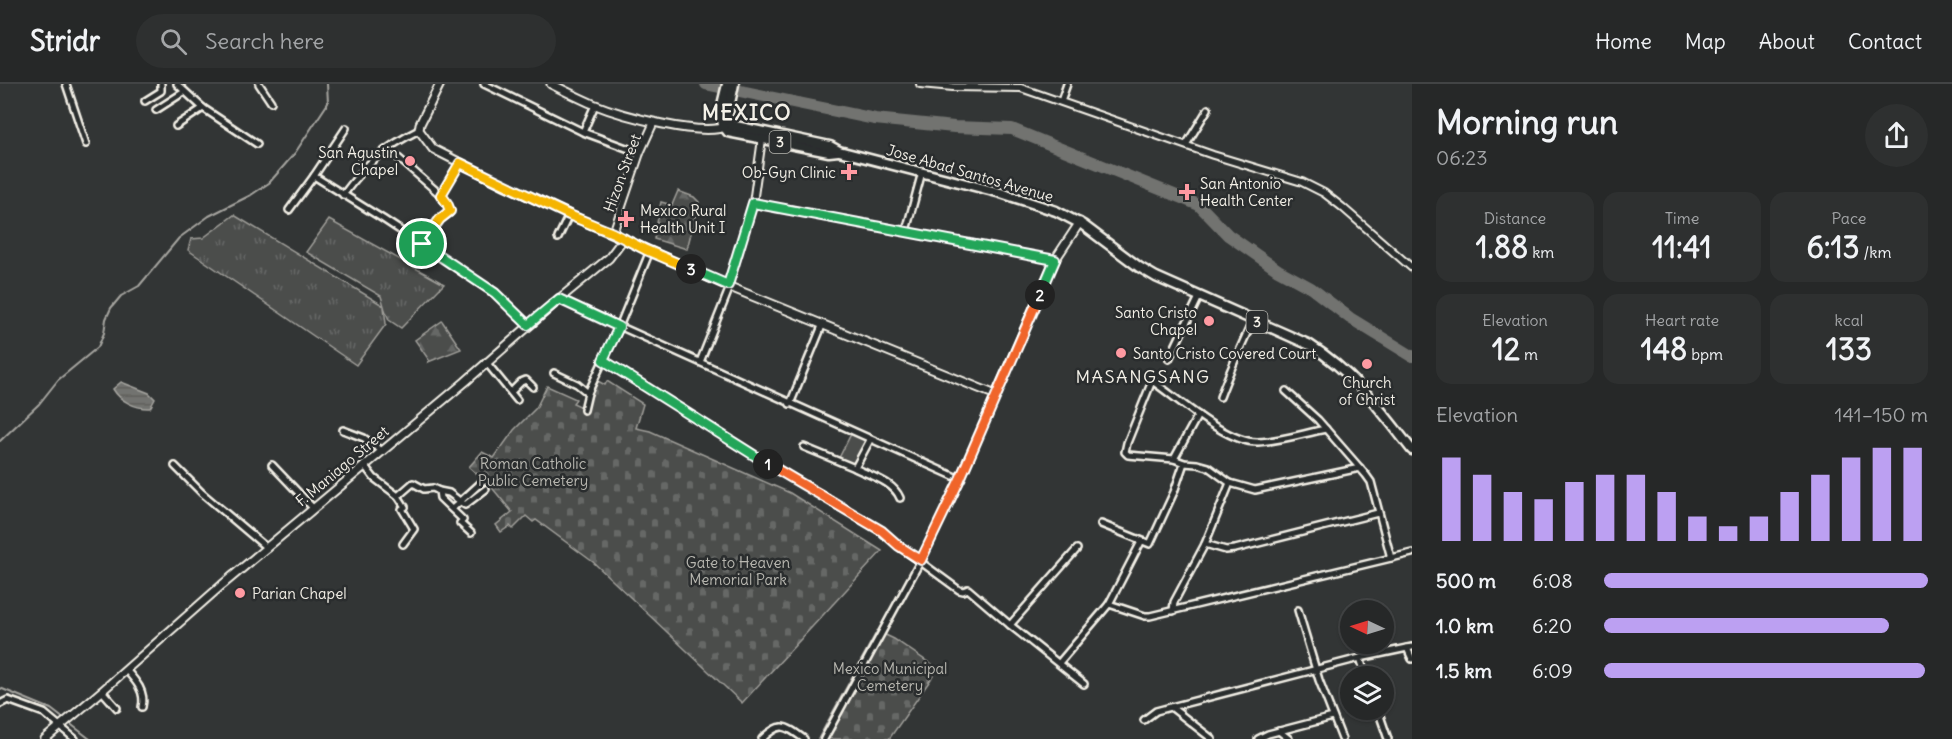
<!DOCTYPE html>
<meta charset="utf-8">
<style>
:root{--surface:#262828;--page:#2e3030;--text:#f1f3f6;--muted:#a4a6a8;--line:#424445;--accent:#bca0f2}
body{margin:0;font-family:Delius,sans-serif;background:var(--page);color:var(--text);height:100vh;display:flex;flex-direction:column;font-size:22px;white-space:nowrap}
*{box-sizing:border-box;margin:0}
p{font-size:20px;color:var(--muted)}
.icon{flex:none;width:33px;height:33px;fill:none;stroke:currentColor;stroke-width:2;stroke-linecap:round;stroke-linejoin:round}
.map{position:relative;flex:1;overflow:hidden}
.panel{display:flex;flex-direction:column;background:var(--surface);width:540px}
.panel>*{flex:none}
.needle{width:39px;rotate:274deg}
.controls{position:absolute;left:1340px;top:516px;display:grid;gap:12px}
.controls a{display:grid;place-items:center;width:54px;height:54px;border-radius:50%;background:var(--surface);box-shadow:0 2px 4px #0004,0 0 0 2px var(--line);font-size:30px}
.pin{position:absolute;display:grid;place-items:center;width:51px;height:51px;color:#fff;margin:-26px;border:3px solid #fff;border-radius:50%;box-shadow:0 2px 6px #0007}
.km{position:absolute;width:30px;height:30px;margin:-15px;border-radius:50%;background:#222;color:#fff;font-size:16px;line-height:30px;text-align:center}
.round{display:grid;place-items:center;flex:none;width:63px;height:63px;border-radius:32px;background:var(--page)}
.head{display:flex;align-items:center;justify-content:space-between;height:102px;padding:0 24px}
h1{font-size:33px;font-weight:700;line-height:45px}
.figures{display:grid;grid-template-columns:repeat(3,1fr);gap:9px;height:102px;padding:6px 24px}
.figures div{display:grid;align-content:center;border-radius:15px;background:var(--page);text-align:center}
.figures b{font-size:30px;font-weight:700}
.figures small{font-size:16px;font-weight:400}
.figures p{font-size:16px}
.chart{height:168px;padding:12px 24px}
.chart p{display:flex;justify-content:space-between}
.chart svg{width:100%;height:108px;margin-top:6px;stroke:var(--accent);stroke-width:6}
ul{padding:0 24px;list-style:none;font-size:20px}
li{display:grid;grid-template-columns:96px 72px 1fr;align-items:center;height:45px}
li i{height:15px;border-radius:8px;background:var(--accent)}
header{display:flex;align-items:center;gap:36px;box-sizing:border-box;height:84px;padding:0 30px;background:var(--surface);border-bottom:2px solid var(--line)}
header strong{font-size:28px}
nav{display:flex;gap:33px;margin-inline-start:auto;font-size:21px}
.search{width:420px;height:54px;background:var(--page);display:flex;align-items:center;gap:15px;box-sizing:border-box;padding:0 21px;border-radius:33px;color:var(--muted);font-size:22px}
main{display:flex;flex:1;min-height:0}
.map>svg:first-child{display:block}
.grass{fill:url(#grass-tufts);stroke:#a09f9a;stroke-width:1.5}
.forest{fill:url(#forest-firs);stroke:#a09f9a;stroke-width:1.5}
.cemetery{fill:url(#cemetery-stones);stroke:#a09f9a;stroke-width:1.5}
.green{fill:#4b4d4c;stroke:#a09f9a;stroke-width:1.5}
.water{fill:url(#water-rules);stroke:#a6a5a0;stroke-width:1.5}
.lines{fill:none;stroke-linecap:round;stroke-linejoin:round}
.stream{stroke:#a6a5a0;stroke-width:2}
.river{stroke:#727370;stroke-width:12}
.minor-casing{stroke:#f4f1e8;stroke-width:10}
.tertiary-casing{stroke:#f4f1e8;stroke-width:10}
.secondary-casing{stroke:#f4f1e8;stroke-width:11}
.trunk-casing{stroke:#f4f1e8;stroke-width:13}
.minor{stroke:#2a2d2e;stroke-width:5}
.tertiary{stroke:#2a2d2e;stroke-width:6}
.secondary{stroke:#2a2d2e;stroke-width:7}
.trunk{stroke:#2a2d2e;stroke-width:8}
.split-1-casing{stroke:#fff;stroke-width:12}
.split-2-casing{stroke:#fff;stroke-width:12}
.split-3-casing{stroke:#fff;stroke-width:12}
.split-4-casing{stroke:#fff;stroke-width:12}
.split-1{stroke:#22a559;stroke-width:8}
.split-2{stroke:#f0652b;stroke-width:8}
.split-3{stroke:#22a559;stroke-width:8}
.split-4{stroke:#f5b400;stroke-width:8}
.poi-dot{fill:#ff9aa2;stroke:#2a2d2e;stroke-width:2}
.labels{text-anchor:middle;dominant-baseline:central;stroke-width:5;stroke-linejoin:round;paint-order:stroke}
.shield{fill:#2a2d2e;stroke:#b7b6b0;stroke-width:1.5}
.shield-label{font-size:14px;font-weight:bold;fill:#f4f1e8}
.poi-label{font-size:15px;fill:#f4f1e8;stroke:#2a2d2e;text-anchor:start}
.street-label{font-size:15px;fill:#f4f1e8;stroke:#2a2d2e}
.park-label{font-size:15px;fill:#b9b8b1;stroke:#2a2d2e}
.quarter-label{font-size:18px;letter-spacing:1.5px;fill:#f4f1e8;stroke:#2a2d2e}
.district-label{font-size:21px;font-weight:bold;letter-spacing:1.5px;fill:#f4f1e8;stroke:#2a2d2e}
</style>
<header>
<strong>Stridr</strong>
<div class="search"><svg class="icon" aria-label="search" viewBox="0 0 24 24"><circle cx="10" cy="10" r="6"/><path d="M15 15l6 6"/></svg>Search here</div>
<nav><a>Home</a><a>Map</a><a>About</a><a>Contact</a></nav>
</header>
<main>
<div class="map">
<svg width="1412" height="655" viewBox="0 0 1412 655">
<defs>
<pattern id="grass-tufts" width="24" height="20" patternUnits="userSpaceOnUse" patternTransform="scale(1.5)"><rect width="24" height="20" fill="#4b4d4c"/><path d="M3 7l-1-3M5 7V3M7 7l1-3M15 17l-1-3M17 17v-4M19 17l1-3" fill="none" stroke="#666766"/></pattern>
<pattern id="forest-firs" width="22" height="20" patternUnits="userSpaceOnUse" patternTransform="scale(1.5)"><rect width="22" height="20" fill="#4b4d4c"/><path d="M5 1l3.5 6h-7zM16 11l3.5 6h-7z" fill="#666766"/></pattern>
<pattern id="cemetery-stones" width="16" height="16" patternUnits="userSpaceOnUse" patternTransform="scale(1.5)"><rect width="16" height="16" fill="#4b4d4c"/><path d="M2 7V4a2 2 0 0 1 4 0v3zM10 15v-3a2 2 0 0 1 4 0v3z" fill="#666766"/></pattern>
<pattern id="water-rules" width="6" height="5" patternUnits="userSpaceOnUse" patternTransform="scale(1.5)"><rect width="6" height="5" fill="#727370"/><path d="M0 2.5h6" fill="none" stroke="#5e5e5b"/></pattern>
</defs>
<rect width="100%" height="100%" fill="#323535"/>
<filter id="ink" filterUnits="userSpaceOnUse"><feTurbulence type="fractalNoise" baseFrequency=".0167" numOctaves="2"/><feDisplacementMap in="SourceGraphic" scale="12" xChannelSelector="R" yChannelSelector="G"/><feConvolveMatrix kernelMatrix="1 2 1 2 8 2 1 2 1" color-interpolation-filters="sRGB"/></filter>
<g filter="url(#ink)">
<polygon class="grass" points="234,131 384,222 381,212 306,168 329,136 444,200 401,244 389,236 384,223 386,240 356,281 188,166 191,155 203,154"/>
<g class="forest">
<polygon points="678,107 694,113 699,118 687,165 654,155 661,118 672,121"/>
<polygon points="442,237 461,265 428,278 429,276 415,256"/>
</g>
<g class="cemetery">
<polygon points="596,296 605,301 607,297 643,320 636,344 650,347 790,409 882,467 742,619 593,478 536,436 533,438 526,432 513,445 510,442 501,448 496,441 512,428 489,400 469,383 482,368 494,374 514,346 536,324 547,302 576,315 573,319 584,324"/>
<polygon points="877,547 894,555 938,585 889,655 818,655"/>
</g>
<polygon class="green" points="852,348 866,355 852,383 838,376"/>
<path class="water" d="M121 298 149 309 155 315 150 324C136 325 120 317 113 305Z"/>
<g class="lines">
<g class="stream">
<polyline points="0,357 39,320 58,296 98,263 104,249 106,235 111,224 121,212 139,202 179,154 209,132 251,111 269,99 295,69 328,19 327,0"/>
<polyline points="0,604 51,625 90,655"/>
</g>
<polyline class="river" points="706,0 875,35 954,43 1012,45 1199,121 1228,151 1278,186 1311,204 1350,234 1412,272"/>
<defs>
<g id="minor">
<polyline points="66,0 86,60"/>
<polyline points="177,0 203,24 257,60"/>
<polyline points="259,0 271,18"/>
<polyline points="484,0 583,48 640,69"/>
<polyline points="145,17 161,7 161,0"/>
<polyline points="1061,17 1067,0"/>
<polyline points="156,26 184,8"/>
<polyline points="176,42 203,24"/>
<polyline points="583,48 595,21"/>
<polyline points="1186,61 1208,25"/>
<polyline points="396,72 441,111 450,125 449,129 440,135 422,160"/>
<polyline points="314,92 383,135 495,209 528,241"/>
<path d="M343 111C367 79 383 64 419 46"/>
<polyline points="441,111 460,79"/>
<polyline points="753,119 1055,176"/>
<polyline points="289,126 314,92 346,44"/>
<polyline points="906,147 922,88"/>
<polyline points="558,154 569,131"/>
<polyline points="559,215 960,395"/>
<polyline points="1169,275 1199,213"/>
<polyline points="603,276 762,376 882,447 899,462 959,506 963,507 968,505 1010,541 1077,465"/>
<polyline points="486,278 517,316"/>
<polyline points="700,278 730,203"/>
<polyline points="554,289 577,300 588,309"/>
<polyline points="1286,307 1318,336 1366,391 1371,398 1391,474"/>
<polyline points="511,308 521,298 526,296 533,303"/>
<path d="M1220 313C1230 286 1241 262 1253 236"/>
<polyline points="790,320 822,242"/>
<polyline points="584,326 588,309 619,243 650,167"/>
<path d="M1326 345C1305 349 1280 357 1258 358 1226 359 1179 315 1152 297L1127 359 1125 368 1128 371 1174 375 1184 379 1197 380 1208 383 1230 399 1255 406 1360 384"/>
<polyline points="343,346 364,354 382,367"/>
<polyline points="804,363 855,384 870,356"/>
<polyline points="1174,375 1198,331"/>
<polyline points="272,381 313,424"/>
<polyline points="364,381 374,394 398,412 413,399 424,405 433,404 439,407 440,414 463,436 460,439 471,449"/>
<polyline points="175,382 202,409 267,464"/>
<path d="M855 384C870 392 893 397 900 414"/>
<polyline points="439,407 449,409 465,421 486,405"/>
<polyline points="398,412 405,423 402,425 414,445 403,460"/>
<polyline points="452,425 484,396"/>
<polyline points="1101,440 1150,460 1174,408 1184,379"/>
<polyline points="1205,460 1226,466 1235,465 1378,429"/>
<polyline points="1109,520 1141,458"/>
<polyline points="1298,526 1319,596 1342,655"/>
<polyline points="1173,527 1174,518 1205,460 1230,399"/>
<polyline points="1010,541 1084,600"/>
<polyline points="1407,564 1412,575"/>
<polyline points="1360,574 1366,592"/>
<polyline points="1059,579 1109,520 1145,532 1150,532 1412,469"/>
<path d="M126 586C136 597 146 608 142 623"/>
<polyline points="102,607 117,624"/>
<polyline points="0,620 8,616 44,629 75,655"/>
<polyline points="1171,623 1212,655"/>
<polyline points="1378,626 1388,655"/>
<polyline points="1144,636 1156,627 1171,623 1360,574 1412,563"/>
<polyline points="1279,647 1289,655"/>
<path d="M762 655C780 637 785 641 804 655"/>
<polyline points="824,655 921,476 960,395 996,311"/>
<polyline points="1258,655 1268,650 1333,633"/>
</g>
<g id="tertiary">
<polyline points="920,0 953,3 1021,4 1213,71 1302,98 1324,109 1342,123 1412,184"/>
<polyline points="613,149 640,69 654,38"/>
<polyline points="728,201 753,119 762,55"/>
</g>
<g id="secondary">
<polyline points="440,0 420,40 419,46 433,65 506,102 730,203 996,311 1055,176 1080,138"/>
<path d="M551 0C565 7 579 14 593 20 620 31 702 54 728 42"/>
<polyline points="45,655 102,607 222,501 465,298 564,211 609,174 624,154"/>
</g>
<g id="trunk">
<path d="M727 0C724 16 715 35 728 48L829 68 838 67"/>
<path d="M734 0 727 34 731 41 830 62 839 67 1001 109 1056 127 1083 141 1139 183 1156 193 1310 261C1354 289 1380 325 1412 366"/>
</g>
</defs>
<use href="#minor" class="minor-casing"/>
<use href="#tertiary" class="tertiary-casing"/>
<use href="#secondary" class="secondary-casing"/>
<use href="#trunk" class="trunk-casing"/>
<use href="#minor" class="minor"/>
<use href="#tertiary" class="tertiary"/>
<use href="#secondary" class="secondary"/>
<use href="#trunk" class="trunk"/>
</g>
</g>
<g class="lines" filter="url(#ink)">
<defs>
<polyline id="split-1" points="422,160 495,209 528,241 559,215 619,243 603,276 768,380"/>
<polyline id="split-2" points="768,380 882,447 899,462 921,476 960,395 1040,211"/>
<polyline id="split-3" points="691,185 728,201 753,119 1055,176 1040,211"/>
<polyline id="split-4" points="422,160 440,135 450,127 447,119 441,111 460,79 569,131 613,149 646,166 691,185"/>
</defs>
<use href="#split-1" class="split-1-casing"/>
<use href="#split-2" class="split-2-casing"/>
<use href="#split-3" class="split-3-casing"/>
<use href="#split-4" class="split-4-casing"/>
<use href="#split-1" class="split-1"/>
<use href="#split-2" class="split-2"/>
<use href="#split-3" class="split-3"/>
<use href="#split-4" class="split-4"/>
</g>
<g class="poi-dot">
<circle cx="410" cy="77" r="6"/>
<path d="M846 79h6v6h6v6h-6v6h-6v-6h-6v-6h6z"/>
<path d="M1184 99h6v6h6v6h-6v6h-6v-6h-6v-6h6z"/>
<path d="M623 126h6v6h6v6h-6v6h-6v-6h-6v-6h6z"/>
<circle cx="1209" cy="237" r="6"/>
<circle cx="1121" cy="269" r="6"/>
<circle cx="1367" cy="280" r="6"/>
<circle cx="240" cy="509" r="6"/>
</g>
<g class="labels">
<g class="shield">
<rect x="769.5" y="47" width="21" height="22" rx="4.5"/>
<rect x="1246.5" y="227" width="21" height="22" rx="4.5"/>
</g>
<g class="shield-label">
<text x="780" y="58">3</text>
<text x="1257" y="238">3</text>
</g>
<g class="poi-label">
<text x="398" y="68" text-anchor="end">San Agustin<tspan x="398" dy="17">Chapel</tspan></text>
<text x="836" y="88" text-anchor="end">Ob-Gyn Clinic</text>
<text x="1200" y="99">San Antonio<tspan x="1200" dy="17">Health Center</tspan></text>
<text x="640" y="126">Mexico Rural<tspan x="640" dy="17">Health Unit I</tspan></text>
<text x="1197" y="228" text-anchor="end">Santo Cristo<tspan x="1197" dy="17">Chapel</tspan></text>
<text x="1133" y="269">Santo Cristo Covered Court</text>
<text x="1367" y="298" text-anchor="middle">Church<tspan x="1367" dy="17">of Christ</tspan></text>
<text x="252" y="509">Parian Chapel</text>
</g>
<g class="street-label">
<text transform="translate(622 89) rotate(-70)">Hizon Street</text>
<text transform="translate(970 89) rotate(16)">Jose Abad Santos Avenue</text>
<text transform="translate(342 382) rotate(-40)">F. Maniago Street</text>
</g>
<g class="park-label">
<text x="533" y="379">Roman Catholic<tspan x="533" dy="17">Public Cemetery</tspan></text>
<text x="738" y="478">Gate to Heaven<tspan x="738" dy="17">Memorial Park</tspan></text>
<text x="890" y="584">Mexico Municipal<tspan x="890" dy="17">Cemetery</tspan></text>
</g>
<g class="quarter-label">
<text x="1143" y="292">MASANGSANG</text>
</g>
<g class="district-label">
<text x="747" y="28">MEXICO</text>
</g>
</g>
</svg>
<div class="controls">
<a><svg class="needle" viewBox="-14 -14 28 28"><path d="M0-13l5 13h-10z" fill="#e53935"/><path d="M0 13l5-13h-10z" fill="#a4a6a8"/></svg></a>
<a><svg class="icon" aria-label="layers" viewBox="0 0 24 24"><path d="M12 4l9 5-9 5-9-5zM3 14l9 5 9-5"/></svg></a>
</div>
<div class="pin" style="left:422px;top:160px;background:#1e9e55"><svg class="icon" aria-label="arrive" viewBox="0 0 24 24"><path d="M6 21V4h12l-3 4 3 4H6"/></svg></div>
<b class="km" style="left:768px;top:380px">1</b>
<b class="km" style="left:1040px;top:211px">2</b>
<b class="km" style="left:691px;top:185px">3</b>
</div>
<section class="panel">
<div class="head"><div><h1>Morning run</h1><p>06:23</p></div><a class="round"><svg class="icon" aria-label="share" viewBox="0 0 24 24"><path d="M12 15V3M7 8l5-5 5 5M5 13v7h14v-7"/></svg></a></div>
<div class="figures">
<div><p>Distance</p><b>1.88<small> km</small></b></div>
<div><p>Time</p><b>11:41</b></div>
<div><p>Pace</p><b>6:13<small> /km</small></b></div>
</div>
<div class="figures">
<div><p>Elevation</p><b>12<small> m</small></b></div>
<div><p>Heart rate</p><b>148<small> bpm</small></b></div>
<div><p>kcal</p><b>133</b></div>
</div>
<div class="chart"><p><span>Elevation</span>141–150 m</p>
<svg viewBox="0 0 160 44" preserveAspectRatio="none"><path d="M5 44V10M15 44V17M25 44V24M35 44V27M45 44V20M55 44V17M65 44V17M75 44V24M85 44V34M95 44V38M105 44V34M115 44V24M125 44V17M135 44V10M145 44V6M155 44V6"/></svg>
</div>
<ul>
<li><b>500 m</b>6:08<i style="width:100%"></i></li>
<li><b>1.0 km</b>6:20<i style="width:88%"></i></li>
<li><b>1.5 km</b>6:09<i style="width:99%"></i></li>
</ul>
</section>
</main>
